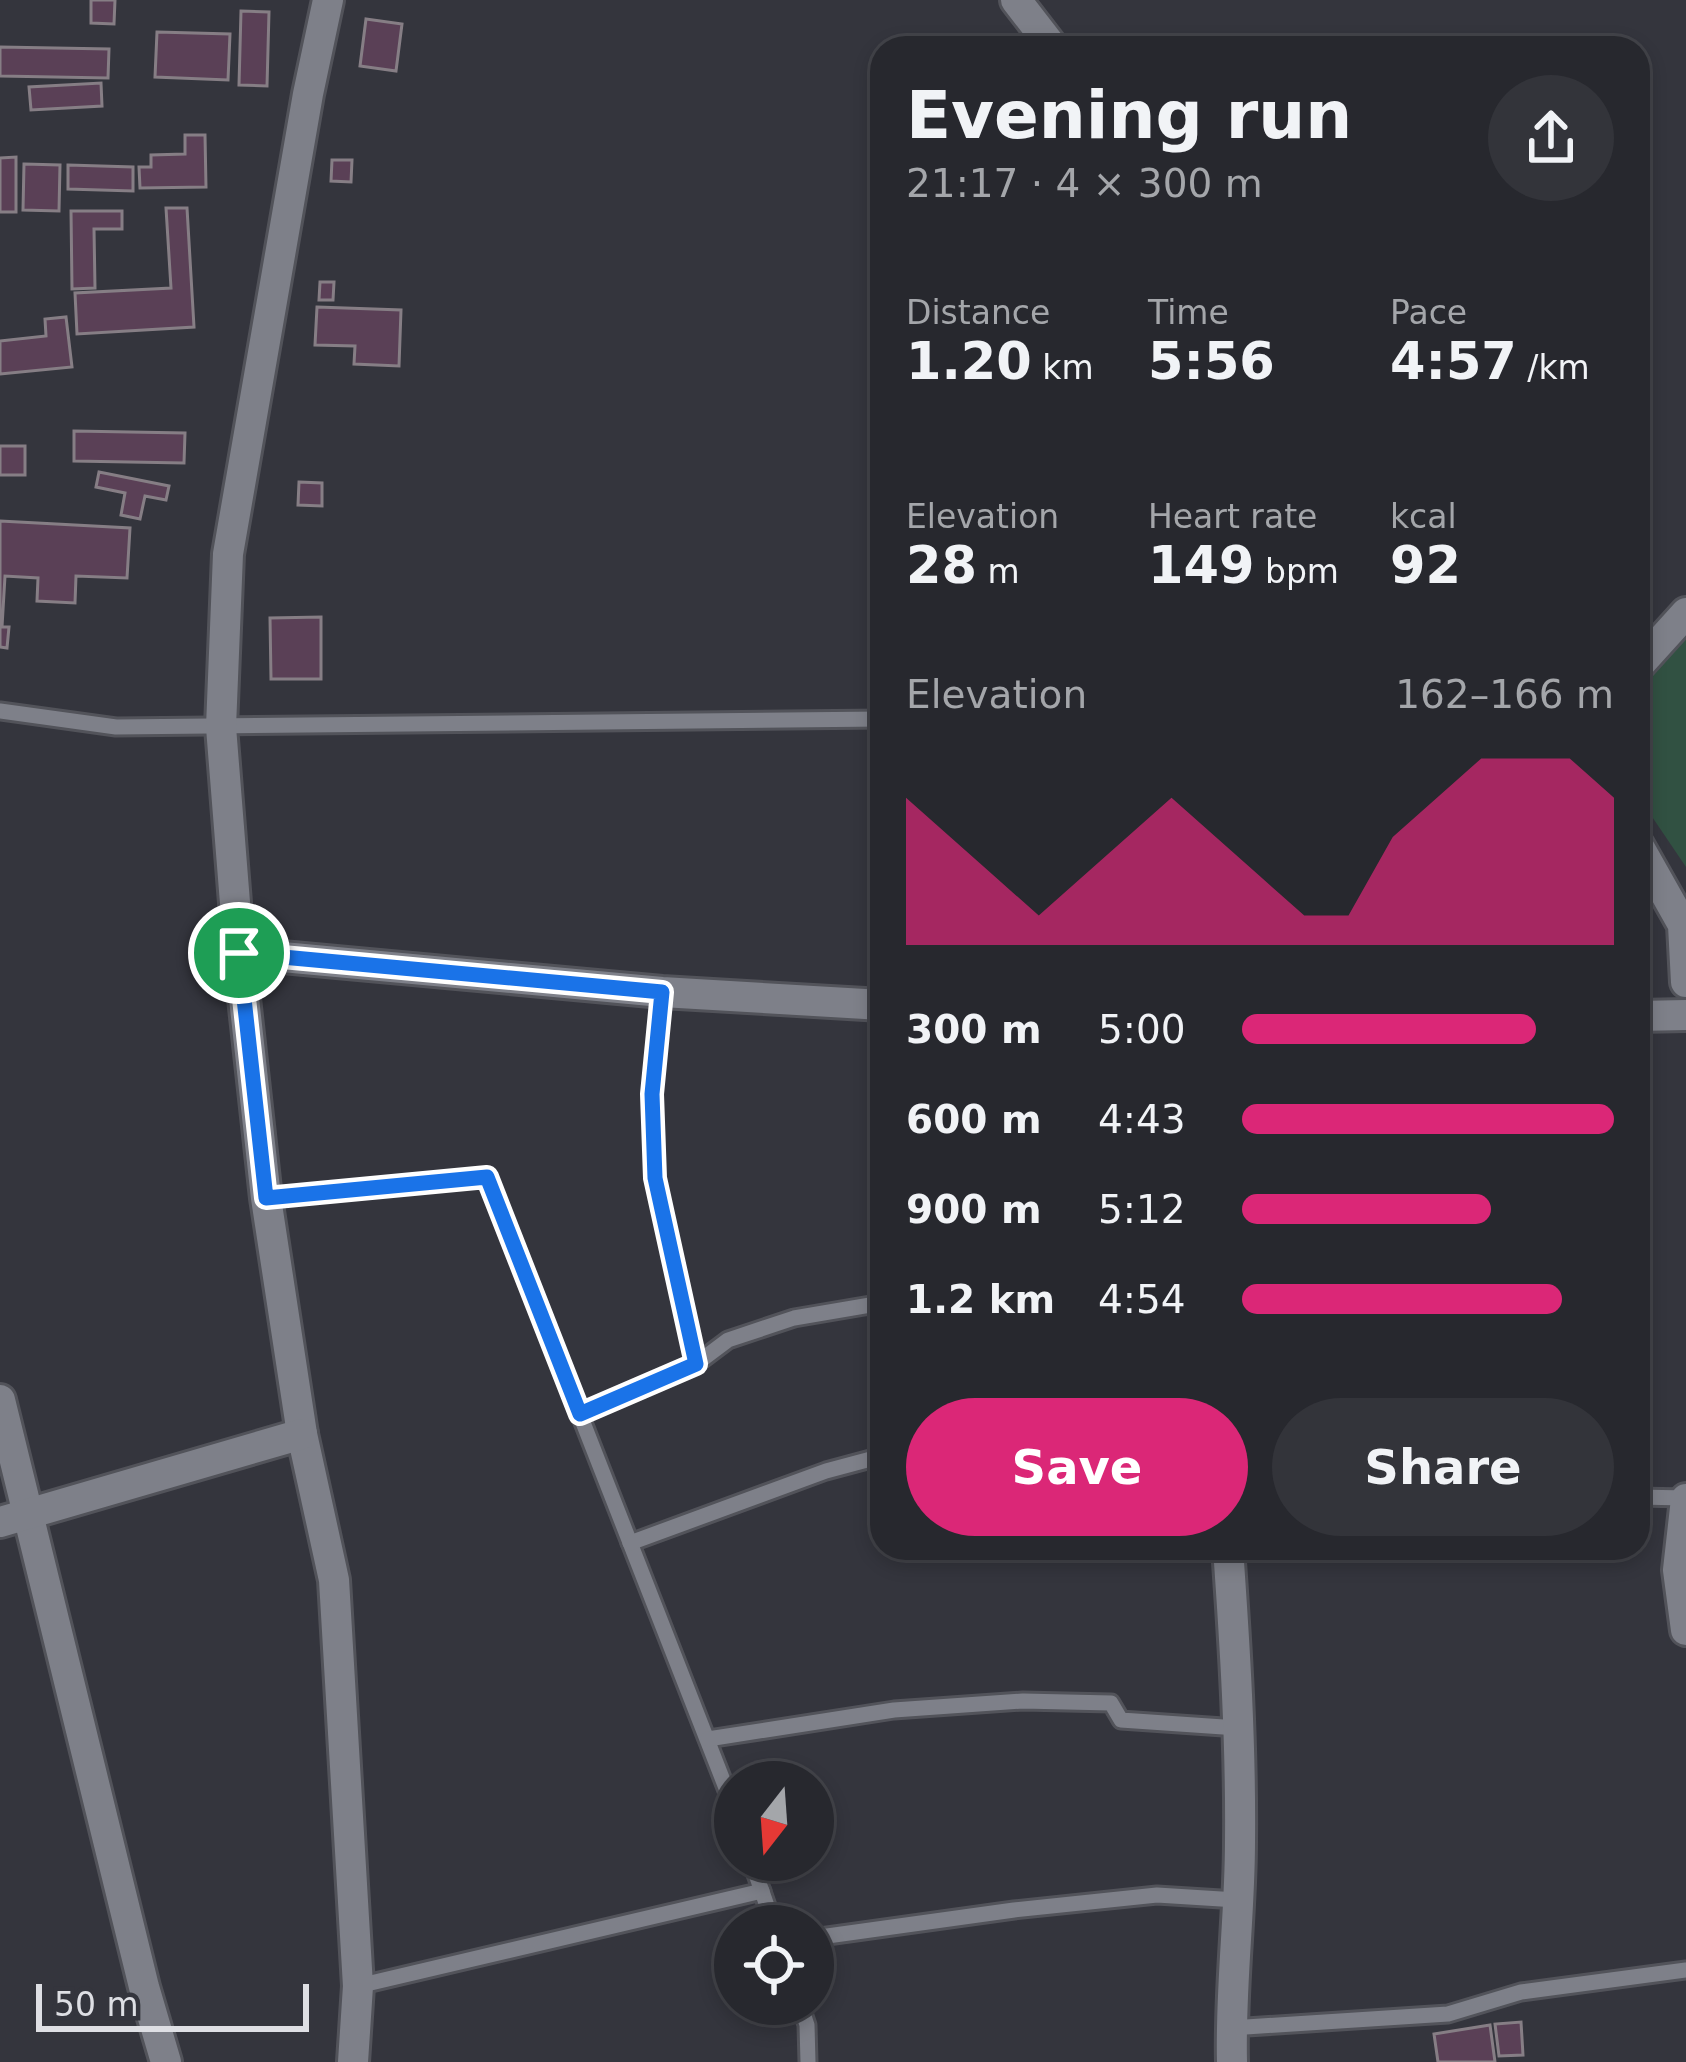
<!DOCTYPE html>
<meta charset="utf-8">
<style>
:root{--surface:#27282e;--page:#33343a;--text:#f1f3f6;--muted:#a4a6aa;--line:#43444a;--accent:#db2777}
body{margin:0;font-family:"DejaVu Sans",sans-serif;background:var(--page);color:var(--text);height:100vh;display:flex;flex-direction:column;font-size:45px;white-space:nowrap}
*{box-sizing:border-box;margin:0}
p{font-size:39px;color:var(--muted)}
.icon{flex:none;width:66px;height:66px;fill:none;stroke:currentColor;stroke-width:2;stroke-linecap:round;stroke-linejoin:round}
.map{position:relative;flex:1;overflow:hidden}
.panel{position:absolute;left:870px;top:36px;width:780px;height:1524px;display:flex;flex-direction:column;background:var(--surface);border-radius:36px;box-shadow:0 6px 18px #0003,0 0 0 3px var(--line)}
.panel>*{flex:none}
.needle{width:78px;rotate:197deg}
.controls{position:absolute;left:714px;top:1761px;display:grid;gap:24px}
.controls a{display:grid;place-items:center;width:120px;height:120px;border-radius:50%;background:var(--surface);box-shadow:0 6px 18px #0003,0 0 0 3px var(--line);font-size:60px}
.scale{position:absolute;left:36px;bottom:30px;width:273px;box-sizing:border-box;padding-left:12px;border:6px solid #dedfe4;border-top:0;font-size:33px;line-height:42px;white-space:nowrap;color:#dedfe4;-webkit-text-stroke:9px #34353d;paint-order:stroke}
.pin{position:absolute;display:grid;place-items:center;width:102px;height:102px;color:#fff;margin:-51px;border:6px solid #fff;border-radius:50%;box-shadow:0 3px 12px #0007}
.round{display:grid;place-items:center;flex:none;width:126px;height:126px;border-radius:63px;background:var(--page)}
.headline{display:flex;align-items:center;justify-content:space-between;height:204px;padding:0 36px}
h1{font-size:66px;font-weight:700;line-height:90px}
.stats{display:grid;grid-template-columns:repeat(3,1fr);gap:18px;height:204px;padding:12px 36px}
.stats div{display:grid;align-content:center}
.stats b{font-size:51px;font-weight:700}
.stats small{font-size:33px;font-weight:400}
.stats p{font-size:33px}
.chart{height:336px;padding:24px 36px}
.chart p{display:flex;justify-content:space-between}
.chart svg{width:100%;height:216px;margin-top:12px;fill:var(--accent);opacity:.7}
.primary-button{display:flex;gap:24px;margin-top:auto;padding:24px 36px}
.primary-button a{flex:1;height:138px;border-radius:72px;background:var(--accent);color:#fff;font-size:48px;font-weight:700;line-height:138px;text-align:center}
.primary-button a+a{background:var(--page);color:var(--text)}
ul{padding:0 36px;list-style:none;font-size:39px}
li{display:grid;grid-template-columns:192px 144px 1fr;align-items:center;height:90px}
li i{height:30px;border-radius:15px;background:var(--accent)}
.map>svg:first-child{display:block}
.green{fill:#315142}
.building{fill:#5a4056;stroke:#867e85;stroke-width:3}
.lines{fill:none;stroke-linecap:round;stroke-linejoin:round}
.service-casing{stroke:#52535a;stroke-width:21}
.minor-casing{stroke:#52535a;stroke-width:36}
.service{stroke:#7e8089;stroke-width:15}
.minor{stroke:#7e8089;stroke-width:30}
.route-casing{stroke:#fff;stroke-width:24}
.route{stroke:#1a73e8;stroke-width:15}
</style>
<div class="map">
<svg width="1686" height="2062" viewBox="0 0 1686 2062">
<rect width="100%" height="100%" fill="#34353d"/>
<polygon class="green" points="1686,635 1686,867 1638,796 1638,647"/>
<g class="building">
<polygon points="91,0 115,0 114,24 91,23"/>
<polygon points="241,11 269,12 267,86 239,85"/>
<polygon points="366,19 402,24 396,71 360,66"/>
<polygon points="157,32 230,34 228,80 155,77"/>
<polygon points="0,47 109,49 108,78 0,76"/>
<polygon points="101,83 102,106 31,110 29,87"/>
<polygon points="185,135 205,135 206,187 140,188 139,167 151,167 151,155 185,154"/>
<polygon points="16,157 16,212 0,212 0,158"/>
<polygon points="332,160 352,160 351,182 331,181"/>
<polygon points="24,164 60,165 59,211 23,210"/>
<polygon points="68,165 133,167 133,191 68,189"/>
<polygon points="166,208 187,208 194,327 77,334 75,293 171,288"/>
<polygon points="71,211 122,211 122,229 94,229 95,288 72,289"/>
<polygon points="320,282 334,282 333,300 319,300"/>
<polygon points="317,307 401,310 399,366 354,364 355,346 315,345"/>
<polygon points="66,317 72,367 0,374 0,341 46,336 45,319"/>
<polygon points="74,431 185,433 184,463 74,461"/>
<rect x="0" y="446" width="25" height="29"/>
<polygon points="99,472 169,486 166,500 145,496 140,519 121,515 125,493 96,487"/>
<polygon points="299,482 322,483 322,506 298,505"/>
<polygon points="0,521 130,528 127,578 76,576 75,603 37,601 38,578 5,576 2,627 9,627 7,648 0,647"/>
<polygon points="321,617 321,679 271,679 270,618"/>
<polygon points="1521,2022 1523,2055 1499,2056 1495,2024"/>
<polygon points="1490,2025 1495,2062 1438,2062 1434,2034"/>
</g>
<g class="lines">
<defs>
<g id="service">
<polyline points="0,711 116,727 882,719"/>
<polyline points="662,992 652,1094 655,1178 696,1364"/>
<polyline points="266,1198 487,1177 735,1811"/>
<polyline points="580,1415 696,1364 728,1340 794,1318 882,1303"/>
<polyline points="1638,1497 1686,1498"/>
<polyline points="630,1543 826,1471 882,1456"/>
<polyline points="708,1739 894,1710 1023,1701 1111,1703 1121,1720 1238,1728"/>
<polyline points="751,1860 774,1926"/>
<polyline points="813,1938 1014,1910 1157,1895 1237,1900"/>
<polyline points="358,1986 762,1891"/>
<polyline points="800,2004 807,2025 808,2062"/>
<polyline points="1231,2028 1448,2014 1521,1992 1686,1970"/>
</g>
<g id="minor">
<polyline points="328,0 308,94 228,554 221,727 239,953 266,1198 302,1434 334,1580 358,1986 353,2062"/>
<polyline points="1016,0 1053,48"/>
<polyline points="1638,666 1686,613"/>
<polyline points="1638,845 1683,925 1686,982"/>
<polyline points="239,953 662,992 882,1005"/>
<polyline points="1638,1016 1686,1015"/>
<polyline points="0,1400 144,1987 166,2062"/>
<polyline points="1686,1499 1678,1570 1686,1630"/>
<polyline points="0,1522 302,1434"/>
<path d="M1228 1548C1235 1646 1241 1744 1240 1842 1240 1915 1230 1988 1232 2062"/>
</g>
</defs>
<use href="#service" class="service-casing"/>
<use href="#minor" class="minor-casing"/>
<use href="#service" class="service"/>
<use href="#minor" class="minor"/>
</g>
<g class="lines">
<defs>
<polygon id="route" points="239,953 662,992 652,1094 655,1178 696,1364 580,1414 487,1177 266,1198"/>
</defs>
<use href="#route" class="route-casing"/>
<use href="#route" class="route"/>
</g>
</svg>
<div class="controls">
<a><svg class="needle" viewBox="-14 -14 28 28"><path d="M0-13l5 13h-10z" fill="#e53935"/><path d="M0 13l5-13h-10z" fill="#a4a6aa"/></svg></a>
<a><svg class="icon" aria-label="locate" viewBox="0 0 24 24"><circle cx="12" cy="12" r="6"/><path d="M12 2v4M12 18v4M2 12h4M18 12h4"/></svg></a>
</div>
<div class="scale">50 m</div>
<div class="pin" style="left:239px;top:953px;background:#1e9e55"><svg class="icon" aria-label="arrive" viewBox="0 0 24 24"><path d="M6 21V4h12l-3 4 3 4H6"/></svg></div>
<section class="panel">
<div class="headline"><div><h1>Evening run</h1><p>21:17 · 4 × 300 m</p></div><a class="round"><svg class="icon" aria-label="share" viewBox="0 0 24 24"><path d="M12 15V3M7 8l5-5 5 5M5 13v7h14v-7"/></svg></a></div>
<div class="stats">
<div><p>Distance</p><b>1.20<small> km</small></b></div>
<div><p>Time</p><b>5:56</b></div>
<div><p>Pace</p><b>4:57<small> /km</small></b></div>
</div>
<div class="stats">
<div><p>Elevation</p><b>28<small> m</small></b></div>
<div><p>Heart rate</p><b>149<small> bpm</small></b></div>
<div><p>kcal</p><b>92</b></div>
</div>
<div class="chart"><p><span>Elevation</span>162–166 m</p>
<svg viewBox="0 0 160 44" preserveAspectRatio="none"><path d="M0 44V14L10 22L20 30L30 38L40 30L50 22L60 14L70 22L80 30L90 38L100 38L110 22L120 14L130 6L140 6L150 6L160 14V44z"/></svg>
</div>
<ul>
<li><b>300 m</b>5:00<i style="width:79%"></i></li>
<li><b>600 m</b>4:43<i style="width:100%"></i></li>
<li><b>900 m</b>5:12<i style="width:67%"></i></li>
<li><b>1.2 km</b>4:54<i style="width:86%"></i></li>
</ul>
<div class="primary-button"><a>Save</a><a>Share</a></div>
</section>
</div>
